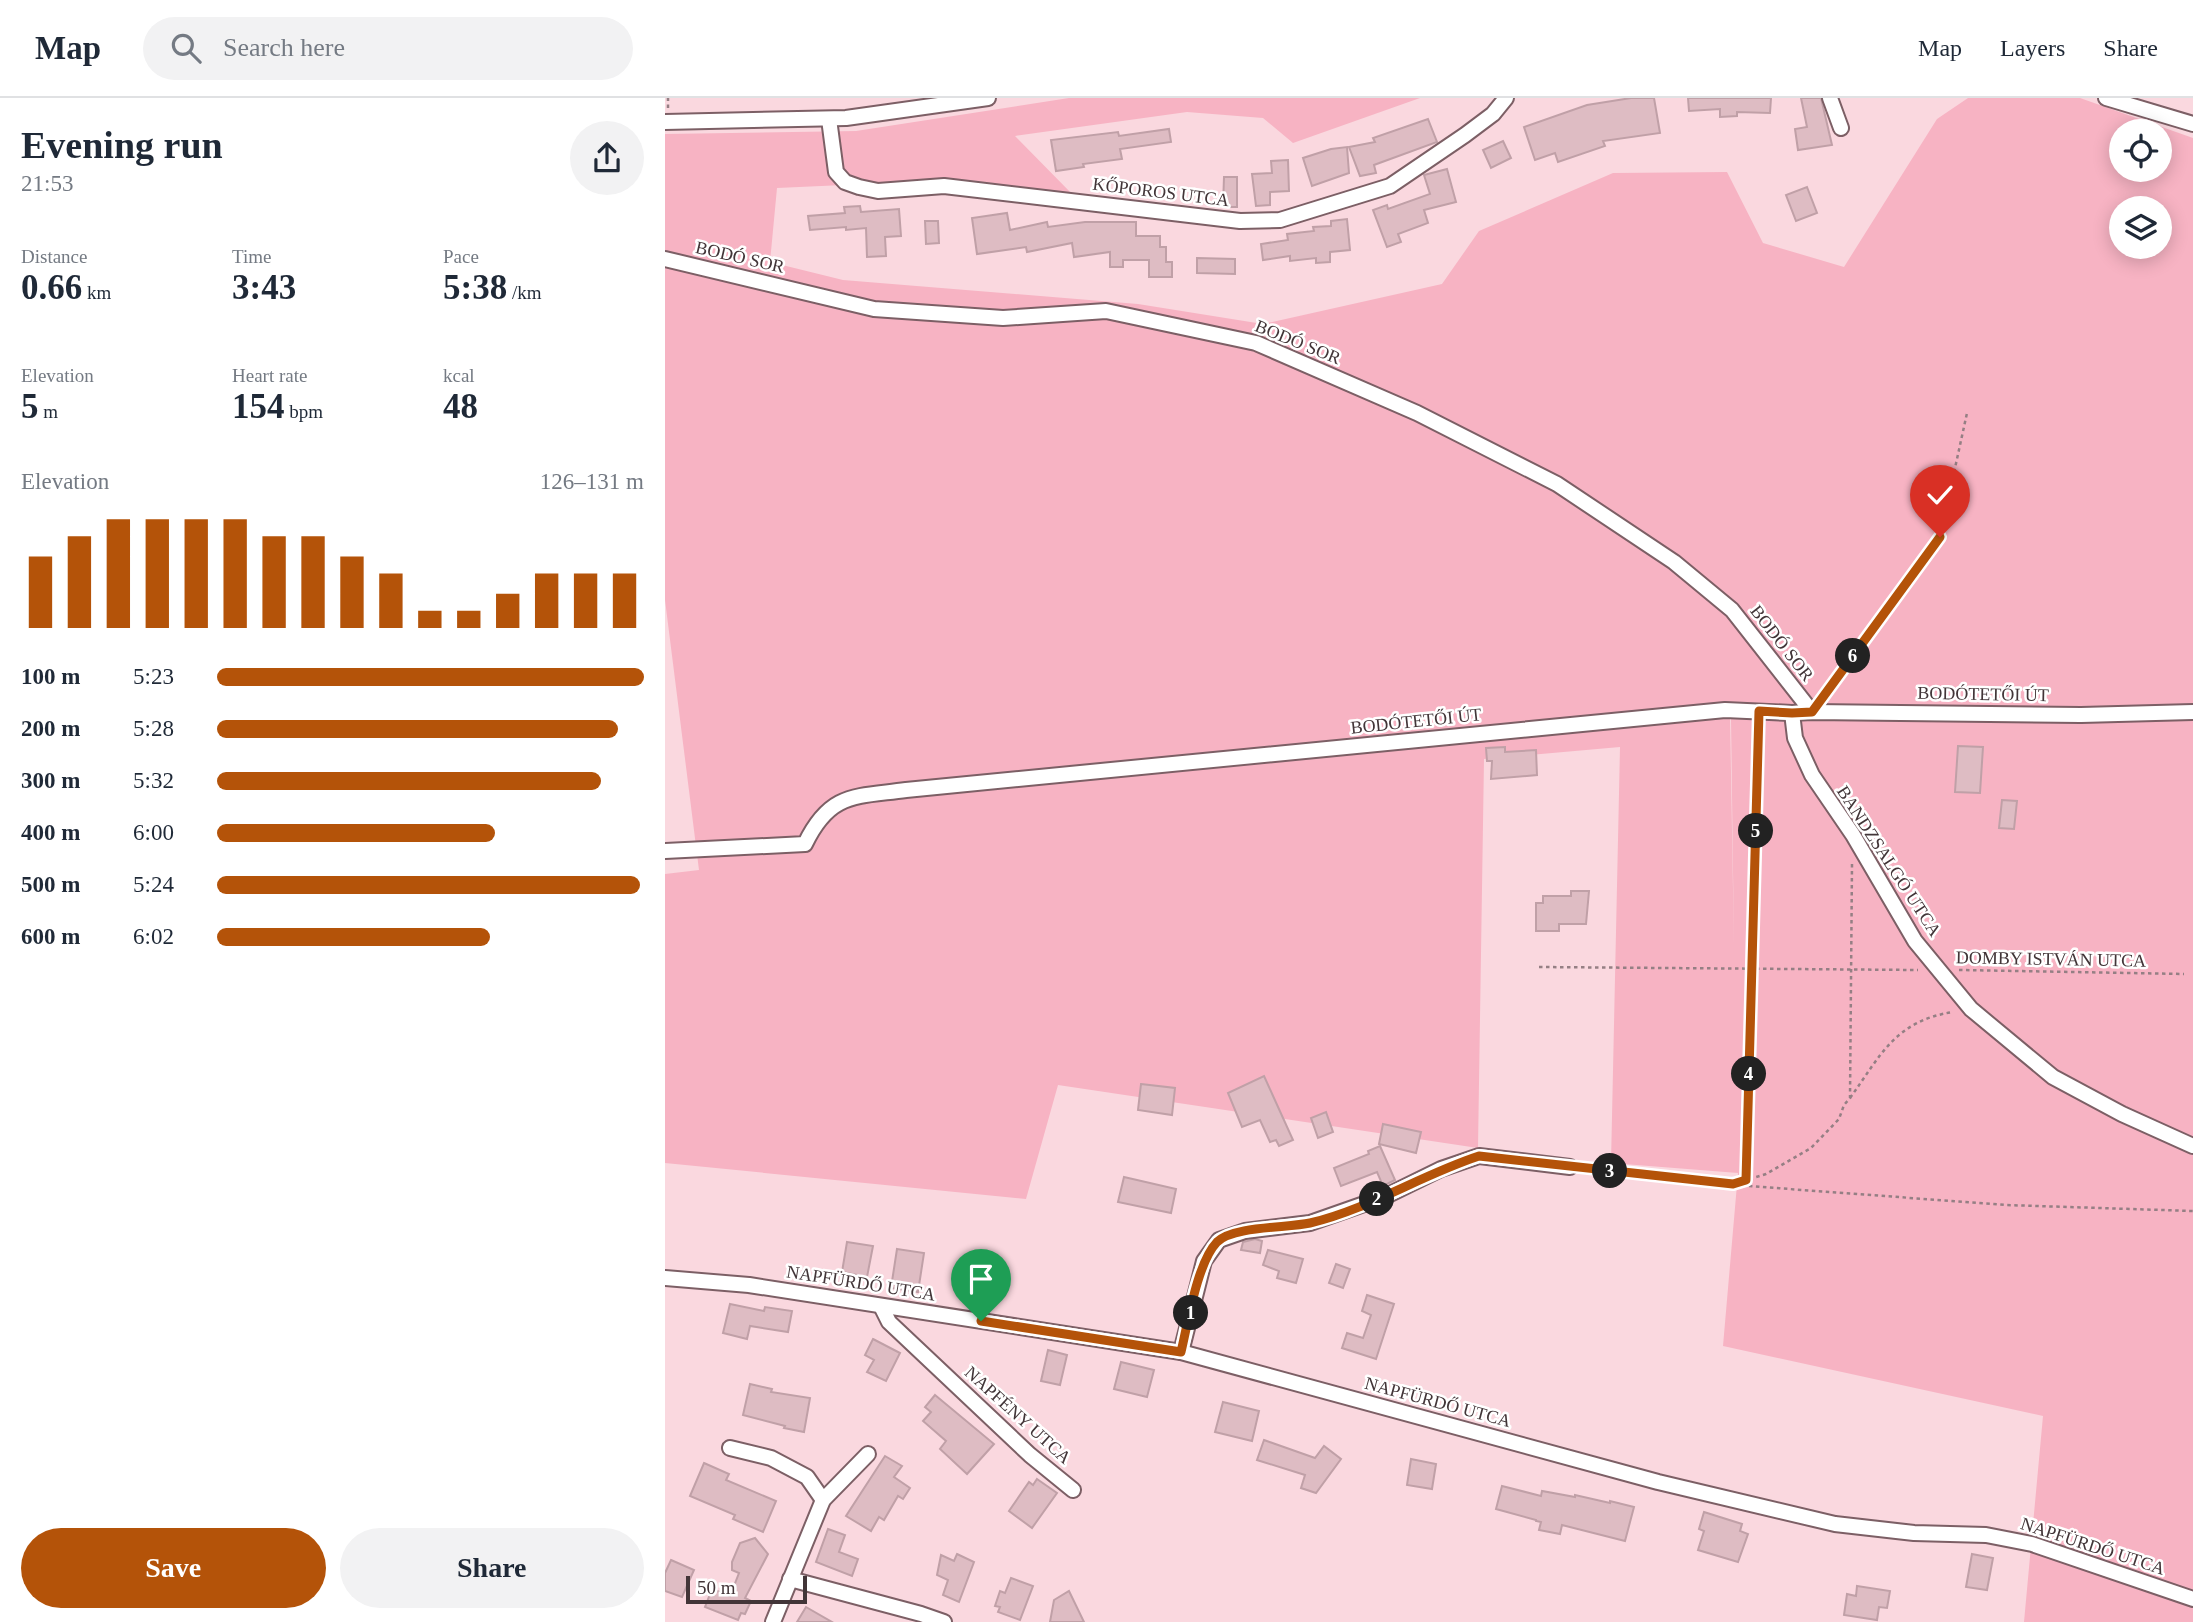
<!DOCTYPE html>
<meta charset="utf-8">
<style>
:root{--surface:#fff;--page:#f2f2f3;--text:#1f2937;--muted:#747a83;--line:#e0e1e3;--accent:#b45309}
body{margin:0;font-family:"Times New Roman",serif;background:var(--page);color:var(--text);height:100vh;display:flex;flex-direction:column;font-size:26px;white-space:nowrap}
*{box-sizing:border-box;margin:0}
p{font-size:23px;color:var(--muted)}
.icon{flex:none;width:38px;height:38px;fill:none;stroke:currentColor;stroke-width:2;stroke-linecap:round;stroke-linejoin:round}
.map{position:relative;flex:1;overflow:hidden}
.panel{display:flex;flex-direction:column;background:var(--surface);width:665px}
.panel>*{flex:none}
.tools{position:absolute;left:1444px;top:21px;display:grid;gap:14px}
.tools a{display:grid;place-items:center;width:63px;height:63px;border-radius:50%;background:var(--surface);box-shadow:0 4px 18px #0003;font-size:35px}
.scale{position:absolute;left:21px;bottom:18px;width:121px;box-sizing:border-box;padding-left:7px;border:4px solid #423538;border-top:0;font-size:19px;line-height:24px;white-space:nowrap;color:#423538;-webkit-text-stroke:5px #fff;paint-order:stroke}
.pin{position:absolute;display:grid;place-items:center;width:60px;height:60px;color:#fff;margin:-72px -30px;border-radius:50% 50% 50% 0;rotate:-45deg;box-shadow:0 0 7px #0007}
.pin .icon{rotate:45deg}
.km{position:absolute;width:35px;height:35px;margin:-18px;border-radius:50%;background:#222;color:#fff;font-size:19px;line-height:35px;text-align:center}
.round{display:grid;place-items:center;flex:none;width:74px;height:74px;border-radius:37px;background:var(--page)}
.summary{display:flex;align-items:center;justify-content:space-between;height:119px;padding:0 21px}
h1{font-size:38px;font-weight:600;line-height:52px}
.stats{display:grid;grid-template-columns:repeat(3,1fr);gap:10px;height:119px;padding:7px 21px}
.stats div{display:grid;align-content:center}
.stats b{font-size:35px;font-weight:600}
.stats small{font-size:19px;font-weight:400}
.stats p{font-size:19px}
.chart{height:196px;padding:14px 21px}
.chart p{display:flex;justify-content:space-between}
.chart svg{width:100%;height:126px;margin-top:7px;stroke:var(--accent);stroke-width:6}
.cta{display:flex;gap:14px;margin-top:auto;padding:14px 21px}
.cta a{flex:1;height:80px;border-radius:42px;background:var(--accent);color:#fff;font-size:28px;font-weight:600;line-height:80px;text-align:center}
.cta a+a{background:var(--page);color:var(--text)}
ul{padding:0 21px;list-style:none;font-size:23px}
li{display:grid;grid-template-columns:112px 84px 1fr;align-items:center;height:52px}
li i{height:18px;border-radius:9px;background:var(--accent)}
header{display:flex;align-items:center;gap:42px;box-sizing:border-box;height:98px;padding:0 35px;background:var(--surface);border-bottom:2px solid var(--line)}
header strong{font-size:33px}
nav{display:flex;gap:38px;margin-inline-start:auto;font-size:24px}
.search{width:490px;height:63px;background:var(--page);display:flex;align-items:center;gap:18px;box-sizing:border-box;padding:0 24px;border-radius:38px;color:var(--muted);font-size:26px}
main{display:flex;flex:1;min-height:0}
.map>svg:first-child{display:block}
.green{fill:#f7b3c3;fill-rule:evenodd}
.building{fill:#debcc3;stroke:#c0a0a7;stroke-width:2}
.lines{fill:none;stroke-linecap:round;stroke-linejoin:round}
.minor-casing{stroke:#7c5f65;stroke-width:18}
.path{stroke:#957f84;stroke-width:2.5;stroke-dasharray:3.5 3.5;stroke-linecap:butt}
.minor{stroke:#fff;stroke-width:14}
.route-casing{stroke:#fff;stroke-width:14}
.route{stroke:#b45309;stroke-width:9}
.labels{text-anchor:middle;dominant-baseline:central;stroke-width:5;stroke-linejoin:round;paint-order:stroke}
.street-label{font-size:18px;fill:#423538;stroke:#fff}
</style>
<header>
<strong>Map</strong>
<div class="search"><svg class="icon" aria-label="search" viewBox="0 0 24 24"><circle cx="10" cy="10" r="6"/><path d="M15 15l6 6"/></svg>Search here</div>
<nav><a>Map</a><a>Layers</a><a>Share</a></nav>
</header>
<main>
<section class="panel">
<div class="summary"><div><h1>Evening run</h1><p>21:53</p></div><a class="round"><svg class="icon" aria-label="share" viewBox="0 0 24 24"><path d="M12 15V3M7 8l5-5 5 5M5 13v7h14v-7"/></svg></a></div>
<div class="stats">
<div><p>Distance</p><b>0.66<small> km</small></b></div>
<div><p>Time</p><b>3:43</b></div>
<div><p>Pace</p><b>5:38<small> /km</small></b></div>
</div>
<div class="stats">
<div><p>Elevation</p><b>5<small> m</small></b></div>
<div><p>Heart rate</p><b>154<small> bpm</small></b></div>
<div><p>kcal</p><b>48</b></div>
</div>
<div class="chart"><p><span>Elevation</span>126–131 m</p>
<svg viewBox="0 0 160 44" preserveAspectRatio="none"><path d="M5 44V19M15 44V12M25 44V6M35 44V6M45 44V6M55 44V6M65 44V12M75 44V12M85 44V19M95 44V25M105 44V38M115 44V38M125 44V32M135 44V25M145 44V25M155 44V25"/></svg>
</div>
<ul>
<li><b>100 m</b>5:23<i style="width:100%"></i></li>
<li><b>200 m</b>5:28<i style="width:94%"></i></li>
<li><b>300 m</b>5:32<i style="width:90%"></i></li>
<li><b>400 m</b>6:00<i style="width:65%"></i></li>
<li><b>500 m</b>5:24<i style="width:99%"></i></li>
<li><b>600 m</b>6:02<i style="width:64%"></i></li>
</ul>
<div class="cta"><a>Save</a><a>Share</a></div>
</section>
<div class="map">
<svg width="1528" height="1524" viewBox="0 0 1528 1524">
<rect width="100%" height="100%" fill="#fad8df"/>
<path class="green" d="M404 0H755L628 45 598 20 522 14 350 38 409 98 245 84 112 90 105 164 178 182 473 206 598 226 777 186 814 133 948 75 1062 74 1098 145 1179 169 1272 21 1303 0H1415L1528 40V1524H1359L1378 1318 1058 1248 1073 1075 946 1065 955 649 819 661 813 1050 393 987 361 1101 0 1065V776L34 772 0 502V36L191 33ZM1456 33H1494V72H1456ZM1456 110H1494V149H1456ZM1093 616 1479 623 1066 621 1069 849 1065 617Z"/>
<g class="building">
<polygon points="966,0 989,0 995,35 938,43 940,48 893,64 890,55 870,62 859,29 922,7"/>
<polygon points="1023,0 1106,0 1105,15 1072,14 1072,18 1055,19 1055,11 1024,13"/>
<polygon points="1136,0 1156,0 1167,47 1133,52 1130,31 1142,29"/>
<polygon points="763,21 772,44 709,67 711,75 695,78 684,49 710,44 708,40"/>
<polygon points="504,31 506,44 455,51 457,61 418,66 419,69 391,73 386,42 453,34 454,38"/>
<polygon points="838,43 846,60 826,70 818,52"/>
<polygon points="682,49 684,75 647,88 638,60 666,51"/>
<polygon points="623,62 624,93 605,94 605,107 591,108 587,76 607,75 606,63"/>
<polygon points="782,71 791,104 759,112 763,125 733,136 736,144 722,149 708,112 722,107 723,111 765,96 759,77"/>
<polygon points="559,79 572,79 572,109 558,109"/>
<polygon points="1142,89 1152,115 1131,123 1121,97"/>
<polygon points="195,108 196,114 234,111 236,138 220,139 221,158 202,159 201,130 181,132 181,129 145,132 143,118 180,115 179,109"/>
<polygon points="342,115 345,132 382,124 383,129 420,124 471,124 471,138 495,138 495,149 501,149 501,164 507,164 507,179 484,179 484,162 458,162 458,169 445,169 445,154 409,159 407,145 362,154 361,149 312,156 307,120"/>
<polygon points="682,121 685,152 665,154 665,164 651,165 651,160 625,163 625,158 598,162 596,146 623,142 622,136 649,133 648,129 666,128 666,123"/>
<polygon points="260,123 273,123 274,145 261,146"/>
<polygon points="532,160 570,161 570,176 532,175"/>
<polygon points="1293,648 1318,649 1315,695 1290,694"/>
<polygon points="840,649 840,654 871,652 872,677 826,681 827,663 822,663 821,650"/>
<polygon points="1337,702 1352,703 1349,731 1334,730"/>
<polygon points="906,793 924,793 921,826 894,826 894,833 871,833 871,805 878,805 878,798 906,798"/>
<polygon points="599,978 628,1042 614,1048 611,1042 605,1044 595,1022 577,1029 563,995"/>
<polygon points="476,986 510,990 507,1017 473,1012"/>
<polygon points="661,1014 668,1034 653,1040 646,1020"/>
<polygon points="718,1026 756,1034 751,1055 714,1046"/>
<polygon points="715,1048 730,1082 718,1088 712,1074 676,1088 669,1070 704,1056 703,1053"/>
<polygon points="459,1079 511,1091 506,1115 453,1104"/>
<polygon points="590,1141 597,1143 595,1155 576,1152 578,1144"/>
<polygon points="182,1144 208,1148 202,1179 177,1174"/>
<polygon points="232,1151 259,1155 253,1194 226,1190"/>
<polygon points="603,1152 638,1161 631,1185 612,1180 614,1173 598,1167"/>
<polygon points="671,1166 685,1171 678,1190 664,1185"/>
<polygon points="702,1197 729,1206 711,1261 677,1250 682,1235 698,1240 706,1217 697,1213"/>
<polygon points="65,1206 99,1213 100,1209 127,1213 123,1234 85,1228 82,1241 58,1235"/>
<polygon points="208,1241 235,1255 221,1283 202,1274 209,1262 200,1257"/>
<polygon points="383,1252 402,1257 395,1287 376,1283"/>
<polygon points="456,1264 489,1272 482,1299 449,1291"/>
<polygon points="85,1286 107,1291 106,1294 145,1300 139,1334 119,1330 120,1328 78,1317"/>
<polygon points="270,1297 329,1346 302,1376 275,1351 281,1343 258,1323 266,1314 260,1309"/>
<polygon points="558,1304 594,1313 587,1343 550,1334"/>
<polygon points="599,1342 650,1360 659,1348 676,1361 651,1395 636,1390 640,1377 592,1362"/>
<polygon points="220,1358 237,1368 229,1379 245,1390 238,1401 233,1398 219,1422 214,1419 206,1433 181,1418"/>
<polygon points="746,1361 771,1366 767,1391 742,1387"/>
<polygon points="39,1365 64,1376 61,1382 111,1403 98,1434 68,1421 70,1417 25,1398"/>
<polygon points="372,1381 392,1395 367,1430 344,1413 364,1384 368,1387"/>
<polygon points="837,1388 876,1398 877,1393 910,1399 910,1397 945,1405 945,1403 969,1409 960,1443 897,1427 895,1436 874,1432 876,1424 871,1423 871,1422 831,1411"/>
<polygon points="1039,1414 1077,1426 1075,1433 1083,1436 1073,1464 1033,1452 1039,1433 1034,1431"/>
<polygon points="163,1431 180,1437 174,1454 193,1461 187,1478 151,1464"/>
<polygon points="90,1440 103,1456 80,1500 86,1503 80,1516 76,1515 73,1522 40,1509 47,1491 65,1498 74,1475 67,1472 67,1464 75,1445"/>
<polygon points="292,1456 309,1464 294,1504 278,1497 283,1482 272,1477 276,1457 289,1463"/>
<polygon points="1307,1456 1328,1460 1322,1492 1301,1489"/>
<polygon points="6,1462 29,1472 17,1499 0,1493 0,1475"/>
<polygon points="346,1480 368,1488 355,1522 333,1514 335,1509 330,1508 335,1493 340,1495"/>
<polygon points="1192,1488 1225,1493 1222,1510 1214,1509 1212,1522 1179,1517 1182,1496 1191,1498"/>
<polygon points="404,1493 419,1524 385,1524 389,1502"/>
<polygon points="141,1509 167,1524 132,1524"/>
</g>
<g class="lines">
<defs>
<g id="minor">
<polyline points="1165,0 1176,30"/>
<polyline points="1441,0 1528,26"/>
<polyline points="164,21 171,74 180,84 194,89 213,93 279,88 575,123 615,122 725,88 800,37 828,16 841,0"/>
<polyline points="0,24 181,20 323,0"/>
<polyline points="0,161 209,211 338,220 441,213 591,245 752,315 892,386 1009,464 1067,512 1147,614"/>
<polyline points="1127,615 1130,640 1147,677 1188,737 1250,843 1306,911 1388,979 1457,1016 1528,1048"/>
<path d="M0 753 140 746C165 694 190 699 241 692L1060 612 1127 615 1147 614 1416 617 1528 614"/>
<polyline points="0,1180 84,1187 516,1254 993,1384 1170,1426 1249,1435 1321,1437 1367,1446 1528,1501"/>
<polyline points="216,1208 224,1224 365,1357 408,1392"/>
<polyline points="516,1254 539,1163 554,1142 580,1133 645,1125 719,1099 776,1071 814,1058 905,1069"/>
<polyline points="65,1350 106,1360 142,1379 158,1402"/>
<polyline points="125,1481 256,1516 279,1524"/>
<polyline points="108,1524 158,1402 203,1356"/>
</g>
</defs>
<use href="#minor" class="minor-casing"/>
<g class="path">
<polyline points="3,10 3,0"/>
<polyline points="1157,600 1275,439 1302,315"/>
<polyline points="874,869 1253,872"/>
<polyline points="1294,872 1519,876"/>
<path d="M1185 1000C1216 957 1230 923 1288 914"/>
<polyline points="918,1071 1068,1086 1101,1076 1146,1050 1174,1021 1179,1007 1185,1000 1187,766"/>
<polyline points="1081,1082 1093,627"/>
<polyline points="1070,1087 1341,1107 1528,1113"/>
</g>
<use href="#minor" class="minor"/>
</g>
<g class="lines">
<defs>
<path id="route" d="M316 1223 516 1254C523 1225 532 1165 552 1144 568 1128 622 1130 645 1125 704 1111 756 1077 814 1058L1068 1086 1081 1082 1094 613 1127 615 1147 614 1275 439"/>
</defs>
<use href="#route" class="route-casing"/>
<use href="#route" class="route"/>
</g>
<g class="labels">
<g class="street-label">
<text transform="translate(496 94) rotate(7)">KŐPOROS UTCA</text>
<text transform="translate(75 159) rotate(13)">BODÓ SOR</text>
<text transform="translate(633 244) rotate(22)">BODÓ SOR</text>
<text transform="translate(1117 545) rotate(52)">BODÓ SOR</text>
<text transform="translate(1318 596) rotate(1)">BODÓTETŐI ÚT</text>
<text transform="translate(751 623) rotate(-6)">BODÓTETŐI ÚT</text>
<text transform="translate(1224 763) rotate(57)">BANDZSALGÓ UTCA</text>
<text transform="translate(1386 861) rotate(1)">DOMBY ISTVÁN UTCA</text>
<text transform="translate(196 1185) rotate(9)">NAPFÜRDŐ UTCA</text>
<text transform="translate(773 1304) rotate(15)">NAPFÜRDŐ UTCA</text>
<text transform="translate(353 1317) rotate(42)">NAPFÉNY UTCA</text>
<text transform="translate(1428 1448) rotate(18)">NAPFÜRDŐ UTCA</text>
</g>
</g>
</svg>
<div class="tools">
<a><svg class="icon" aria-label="locate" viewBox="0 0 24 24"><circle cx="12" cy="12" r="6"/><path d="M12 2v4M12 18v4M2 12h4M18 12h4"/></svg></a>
<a><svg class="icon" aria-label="layers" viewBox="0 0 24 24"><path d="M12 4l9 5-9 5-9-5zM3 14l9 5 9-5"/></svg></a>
</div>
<div class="scale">50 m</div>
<div class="pin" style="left:316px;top:1223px;background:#1e9e55"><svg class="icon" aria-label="arrive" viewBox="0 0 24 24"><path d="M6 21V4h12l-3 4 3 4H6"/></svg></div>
<div class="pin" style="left:1275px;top:439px;background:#d93025"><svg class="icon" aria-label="check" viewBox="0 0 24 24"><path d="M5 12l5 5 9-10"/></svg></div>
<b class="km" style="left:526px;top:1215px">1</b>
<b class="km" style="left:712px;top:1101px">2</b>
<b class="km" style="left:945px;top:1073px">3</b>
<b class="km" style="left:1084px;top:976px">4</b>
<b class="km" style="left:1091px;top:733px">5</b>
<b class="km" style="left:1188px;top:558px">6</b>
</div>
</main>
